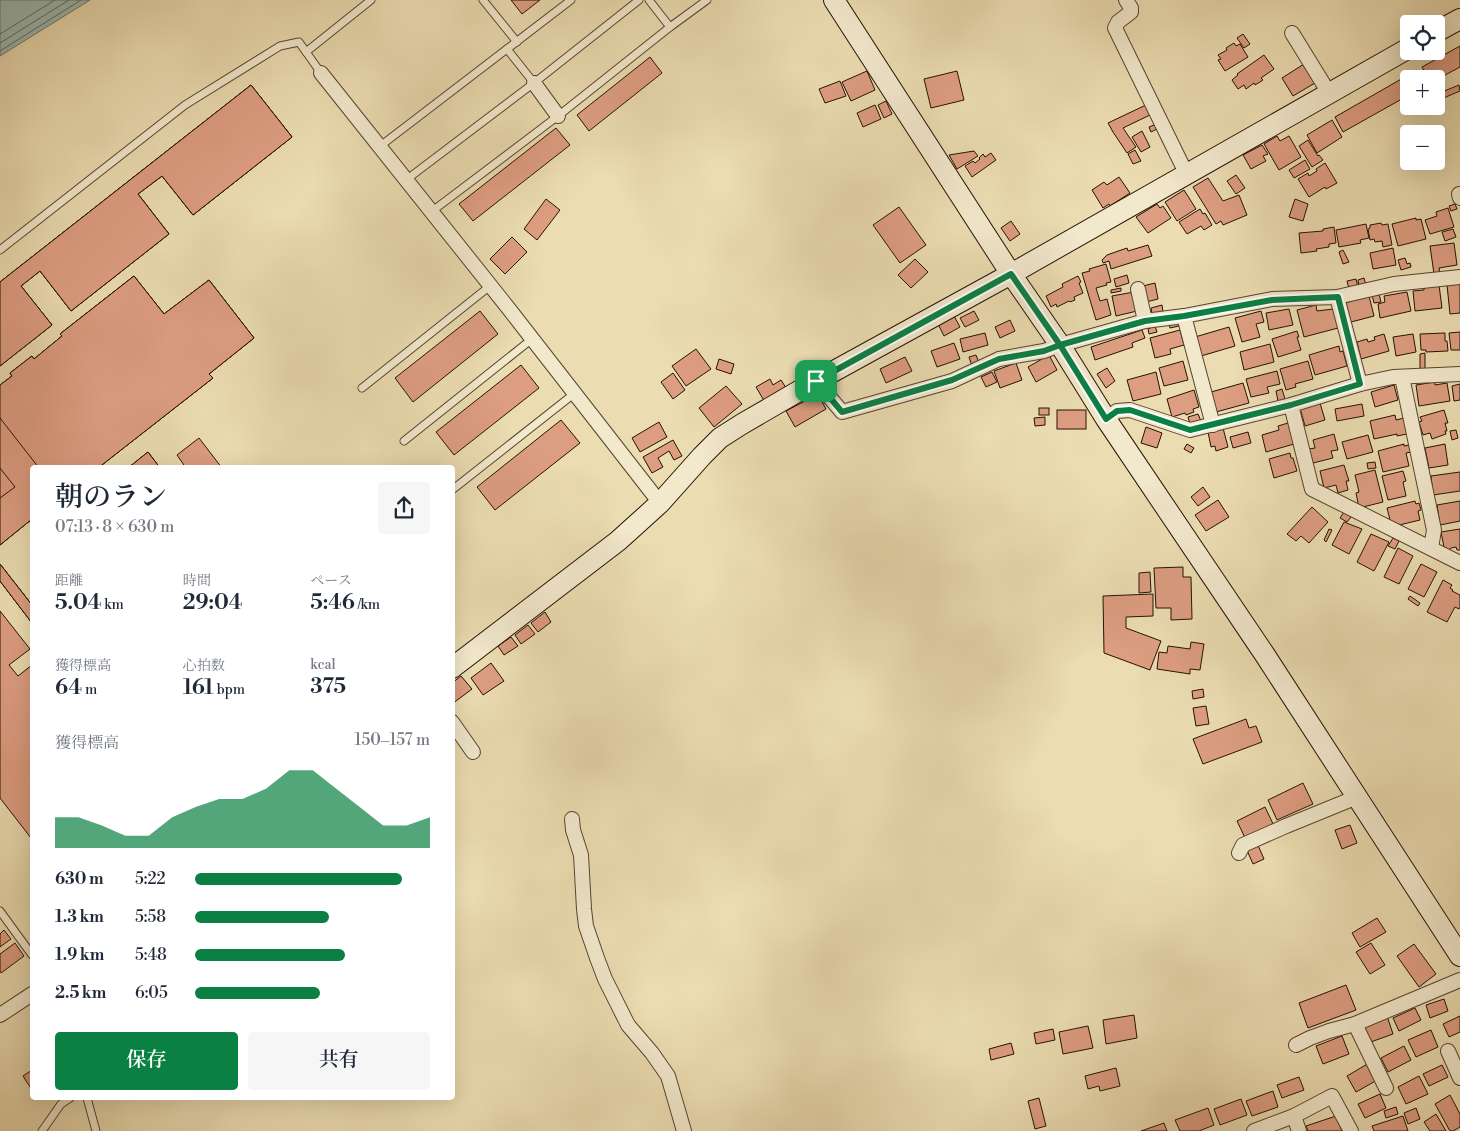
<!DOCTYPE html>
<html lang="ja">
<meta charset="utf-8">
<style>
:root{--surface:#fff;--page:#f6f6f7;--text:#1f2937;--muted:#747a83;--accent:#0b8043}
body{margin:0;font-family:"Libre Bodoni","Noto Serif JP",serif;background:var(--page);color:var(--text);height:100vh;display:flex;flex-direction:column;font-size:19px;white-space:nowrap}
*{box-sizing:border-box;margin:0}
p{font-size:16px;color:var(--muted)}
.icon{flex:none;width:28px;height:28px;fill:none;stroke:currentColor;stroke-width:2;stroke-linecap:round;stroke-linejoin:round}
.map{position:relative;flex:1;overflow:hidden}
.drawer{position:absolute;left:30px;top:465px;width:425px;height:635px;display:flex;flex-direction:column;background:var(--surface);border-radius:5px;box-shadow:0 5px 20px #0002}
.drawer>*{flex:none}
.controls{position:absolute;left:1400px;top:15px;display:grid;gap:10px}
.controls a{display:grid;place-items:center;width:45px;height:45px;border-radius:5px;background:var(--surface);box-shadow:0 5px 20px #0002;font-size:25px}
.pin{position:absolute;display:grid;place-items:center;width:42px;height:42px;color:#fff;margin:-21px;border-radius:10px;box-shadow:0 2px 8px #0006}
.round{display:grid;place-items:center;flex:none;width:52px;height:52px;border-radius:5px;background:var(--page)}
.overview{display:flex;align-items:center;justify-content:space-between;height:85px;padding:0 25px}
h1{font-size:28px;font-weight:600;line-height:38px}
.figures{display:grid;grid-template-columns:repeat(3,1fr);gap:8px;height:85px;padding:5px 25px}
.figures div{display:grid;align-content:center}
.figures b{font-size:21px;font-weight:600}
.figures small{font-size:14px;font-weight:400}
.figures p{font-size:14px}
.chart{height:140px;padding:10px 25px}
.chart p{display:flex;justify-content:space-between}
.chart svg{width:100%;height:90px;margin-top:5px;fill:var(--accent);opacity:.7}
.primary-button{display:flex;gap:10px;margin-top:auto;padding:10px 25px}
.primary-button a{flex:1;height:58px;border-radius:5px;background:var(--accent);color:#fff;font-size:20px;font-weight:600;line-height:58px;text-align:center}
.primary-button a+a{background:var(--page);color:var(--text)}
ul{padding:0 25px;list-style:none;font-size:16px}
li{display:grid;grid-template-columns:80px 60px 1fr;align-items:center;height:38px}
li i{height:12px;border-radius:6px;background:var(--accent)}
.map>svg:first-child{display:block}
.water{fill:#99bab3;stroke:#6b776c}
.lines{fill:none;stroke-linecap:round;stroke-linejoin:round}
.shore{stroke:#5f665a;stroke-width:1}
.building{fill:#dd9d81;stroke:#251202;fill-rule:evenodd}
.lane-casing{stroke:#56442e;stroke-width:9}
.street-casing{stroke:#56442e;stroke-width:16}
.secondary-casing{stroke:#251202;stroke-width:22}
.lane{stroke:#f2e8cc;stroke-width:7}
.street{stroke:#f2e8cc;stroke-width:14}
.secondary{stroke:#f2e8cc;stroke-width:20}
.route-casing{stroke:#fff;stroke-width:10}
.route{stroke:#0b8043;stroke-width:6}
</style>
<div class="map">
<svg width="1460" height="1131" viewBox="0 0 1460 1131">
<rect width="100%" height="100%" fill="#ebdcb1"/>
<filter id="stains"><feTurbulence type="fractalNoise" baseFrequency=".004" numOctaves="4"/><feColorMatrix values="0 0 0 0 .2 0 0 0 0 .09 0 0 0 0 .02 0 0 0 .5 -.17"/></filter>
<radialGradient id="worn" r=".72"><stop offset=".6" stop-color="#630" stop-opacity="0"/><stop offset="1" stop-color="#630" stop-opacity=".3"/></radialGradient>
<polygon class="water" points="0,0 90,0 0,56"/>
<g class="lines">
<g class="shore">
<polyline points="0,34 55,0"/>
<polyline points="0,43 69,0"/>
<polyline points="0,51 81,0"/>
</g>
</g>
<g class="building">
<polygon points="511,0 540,0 522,14"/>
<polygon points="1243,34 1250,44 1244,48 1237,38"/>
<polygon points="1234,43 1236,46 1240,44 1248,57 1225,71 1218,60 1221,59 1218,55 1227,50 1226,48"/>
<polygon points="1460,46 1460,67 1436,80 1436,79 1429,79 1422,67"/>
<polygon points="1264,55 1274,69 1261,78 1263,80 1255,85 1254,83 1246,89 1244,85 1238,89 1232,80 1238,75 1237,74"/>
<polygon points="650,57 662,73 589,131 577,115"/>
<polygon points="1304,64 1315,83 1293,96 1282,78"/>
<polygon points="1417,70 1422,79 1409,79 1409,95 1343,132 1335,117"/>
<polygon points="867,71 875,90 851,101 842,82"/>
<polygon points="957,71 964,100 931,108 924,79"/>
<polygon points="840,81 846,96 825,103 819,89"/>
<polygon points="251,85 292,137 193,215 162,176 138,194 169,234 71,311 40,271 21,286 52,325 0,366 0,282"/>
<polygon points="251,85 292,137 193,215 162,176 138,194 169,234 71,311 40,271 21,286 52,325 0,366 0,282"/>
<polygon points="251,85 292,137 193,215 162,176 138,194 169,234 71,311 40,271 21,286 52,325 0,366 0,282"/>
<polygon points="1459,85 1460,91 1439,100 1437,94"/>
<polygon points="886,101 892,114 884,118 878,105"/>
<polygon points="1148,104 1152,114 1123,128 1136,147 1127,153 1113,132 1108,123"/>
<polygon points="875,105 881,119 863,127 857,113"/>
<polygon points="1332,120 1342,137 1317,153 1307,135"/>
<polygon points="1159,123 1161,127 1151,132 1149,127"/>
<polygon points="556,128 570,145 473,221 459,204"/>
<polygon points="1142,131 1150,147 1141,152 1132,137"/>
<polygon points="1277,136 1280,141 1289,136 1301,157 1279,170 1264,144"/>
<polygon points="1308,140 1318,156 1319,155 1323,160 1312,167 1299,146"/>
<polygon points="1262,145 1268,154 1263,156 1266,161 1251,169 1243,155"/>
<polygon points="1135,150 1141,161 1133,164 1128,154"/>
<polygon points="974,151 978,156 957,169 949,155"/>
<polygon points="991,153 996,160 972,177 965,166 973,161 975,163 980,159 979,158 983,154 985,157"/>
<polygon points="1305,160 1310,169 1294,178 1289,170"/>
<polygon points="1325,163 1337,183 1326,189 1325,187 1309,197 1298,179 1308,173 1309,176 1317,171 1316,169"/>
<polygon points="1236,175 1245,188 1236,194 1227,181"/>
<polygon points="1119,177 1130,193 1110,206 1109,204 1103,208 1092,190 1104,182 1107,185"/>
<polygon points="1208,178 1223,201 1239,195 1247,215 1223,225 1221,221 1216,224 1193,187"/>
<polygon points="1184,190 1196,209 1177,221 1165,202"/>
<polygon points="546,199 560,210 537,240 524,229"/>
<polygon points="1295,199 1308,204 1303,221 1289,217"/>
<polygon points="1157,204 1160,208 1163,206 1171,218 1148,233 1136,217"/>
<polygon points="1455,204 1457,209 1451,211 1449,206"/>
<polygon points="899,207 926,245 900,263 873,225"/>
<polygon points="1448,208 1454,227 1430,234 1425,220 1437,216 1436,212"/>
<polygon points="1200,209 1203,214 1205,213 1212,225 1204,230 1201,226 1187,234 1179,222"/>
<polygon points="1416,218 1416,220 1421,219 1426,239 1398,246 1392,224"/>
<polygon points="1011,221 1020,234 1010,241 1001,228"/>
<polygon points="1381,223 1382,225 1388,224 1392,245 1383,247 1382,241 1375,242 1374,239 1370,240 1368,229 1370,228 1370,225"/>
<polygon points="1366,224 1369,238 1360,240 1361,243 1339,247 1336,230"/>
<polygon points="1334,227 1336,243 1329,244 1329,247 1316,249 1317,251 1301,253 1299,233 1323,231 1323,229"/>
<polygon points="1453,229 1456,237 1445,241 1442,232"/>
<polygon points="512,237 527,252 505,274 490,259"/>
<polygon points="1454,243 1457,265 1439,268 1440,273 1434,274 1430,246"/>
<polygon points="1148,245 1152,256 1111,269 1109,261 1103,263 1102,260 1107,255 1127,248 1128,251"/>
<polygon points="1393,248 1396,265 1373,269 1370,253"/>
<polygon points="1343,250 1349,262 1343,264 1339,252"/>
<polygon points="1405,258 1407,264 1410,263 1411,267 1401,270 1398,260"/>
<polygon points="915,259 928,272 911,288 898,275"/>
<polygon points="1106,264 1111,282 1106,283 1107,285 1096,288 1100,301 1107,299 1111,315 1096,320 1082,273 1090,271 1089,269"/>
<polygon points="1127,275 1129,283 1116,287 1114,279"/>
<path d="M134 276 164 314 209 280 254 338 209 374 213 378 98 468H32V519L0 545V385L12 376 10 373 32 356 34 359 62 336 60 334ZM132 293 196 377 154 410 89 326Z"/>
<path d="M134 276 164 314 209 280 254 338 209 374 213 378 98 468H41L68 447 17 382 0 396V385L12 376 10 373 32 356 34 359 62 336 60 334ZM67 343 119 408 90 431 39 365Z"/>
<polygon points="134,276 164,314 209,280 254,338 209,374 213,378 98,468 32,468 32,519 0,545 0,385 12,376 10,373 32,356 34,359 62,336 60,334"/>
<polygon points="1078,276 1081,282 1079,283 1083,293 1074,297 1075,300 1070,302 1069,301 1057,307 1056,304 1051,307 1046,296 1063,287 1062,284"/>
<polygon points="1364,278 1366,285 1359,287 1358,280"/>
<polygon points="1356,279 1358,287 1349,289 1347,281"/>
<polygon points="1155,283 1158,299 1146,302 1143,286"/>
<polygon points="1460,284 1460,313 1450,314 1447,285"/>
<polygon points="1439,285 1442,308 1415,311 1413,291 1424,290 1424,287"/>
<polygon points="1121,288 1121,291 1111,293 1111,290"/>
<polygon points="1134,292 1137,311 1116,316 1112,296"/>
<polygon points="1407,292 1411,311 1380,318 1378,304 1385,302 1384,296"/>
<polygon points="1379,294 1381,302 1374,303 1372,295"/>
<polygon points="1369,296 1374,316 1351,322 1345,303"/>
<polygon points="1162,305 1163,312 1152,314 1151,308"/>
<polygon points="1316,305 1317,311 1333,309 1338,328 1304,337 1297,310"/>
<polygon points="1289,309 1293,325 1269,330 1266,313"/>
<polygon points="480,311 498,334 413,402 395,378"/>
<polygon points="974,311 979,320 965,327 960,318"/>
<polygon points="1261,311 1264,322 1256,324 1260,337 1242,342 1235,318"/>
<polygon points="954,316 960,327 944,336 938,324"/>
<polygon points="1010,320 1015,331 1000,338 995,327"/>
<polygon points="1179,321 1179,326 1170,328 1169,323"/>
<polygon points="1155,326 1157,332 1149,334 1148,329"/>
<polygon points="1229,327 1235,346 1201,356 1195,337"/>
<polygon points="1142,330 1145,338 1132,343 1133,347 1095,360 1091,347"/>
<polygon points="1180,330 1184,345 1170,349 1171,354 1155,358 1150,338"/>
<polygon points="1297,331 1299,337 1297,337 1301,350 1278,357 1272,339"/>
<polygon points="1460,332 1460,350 1451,350 1449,333"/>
<polygon points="985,333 988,345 963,352 960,339"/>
<polygon points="1445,333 1445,341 1447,341 1448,351 1426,352 1426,350 1421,350 1420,334"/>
<polygon points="1384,334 1389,351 1361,359 1357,342 1367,339 1368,342 1375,340 1374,337"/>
<polygon points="1413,334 1416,352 1396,356 1393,337"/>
<polygon points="954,343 960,359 937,367 931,351"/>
<polygon points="1270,344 1274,362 1244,370 1240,352"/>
<polygon points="1339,346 1340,352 1343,351 1347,366 1315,375 1309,355"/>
<polygon points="696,349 711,369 686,386 672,366"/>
<polygon points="1425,353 1425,369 1420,369 1420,354"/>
<polygon points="976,355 979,363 972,366 969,357"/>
<polygon points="1049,355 1057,370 1036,382 1028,367"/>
<polygon points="905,357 912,371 886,383 880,369"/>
<polygon points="719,359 734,364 731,374 716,369"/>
<polygon points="1183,361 1188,380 1164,386 1159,368"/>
<polygon points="1308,361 1313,379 1295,384 1296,387 1286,390 1280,369"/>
<polygon points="1016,363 1022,380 1000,388 994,371"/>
<polygon points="521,365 539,388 454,455 436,432"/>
<polygon points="1107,368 1115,381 1106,388 1097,374"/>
<polygon points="1277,371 1280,384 1267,387 1269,393 1251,397 1246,379"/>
<polygon points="992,372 997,382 986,387 981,377"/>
<polygon points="1156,372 1161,394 1133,401 1127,380"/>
<polygon points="673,373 685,390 673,399 661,382"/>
<polygon points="770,379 773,385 781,380 788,391 766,404 756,387"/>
<polygon points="1435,382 1435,385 1447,383 1450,401 1419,406 1416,385"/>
<polygon points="1243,383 1249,403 1216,412 1211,392"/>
<polygon points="1460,384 1460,400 1454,401 1452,386"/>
<polygon points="1394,385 1398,400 1375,407 1371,392"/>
<polygon points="726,386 742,404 714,427 699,408"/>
<polygon points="1282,389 1285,399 1278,401 1276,391"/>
<polygon points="1194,390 1199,407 1193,409 1194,412 1186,415 1185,413 1172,417 1167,399"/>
<polygon points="818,394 826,409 795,427 786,411"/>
<polygon points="1320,403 1325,420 1305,426 1300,408"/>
<polygon points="1362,404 1364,416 1337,421 1335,409"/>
<rect x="1039" y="408" width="10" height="7"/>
<rect x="1057" y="410" width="29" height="19"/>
<polygon points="1444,410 1448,423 1445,423 1447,431 1445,431 1446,434 1432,439 1430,433 1423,435 1419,422 1422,421 1420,417"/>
<polygon points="1198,414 1201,421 1190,424 1188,417"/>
<polygon points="1395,415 1396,420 1404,418 1407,434 1397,436 1397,434 1374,439 1370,421"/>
<polygon points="1045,417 1045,425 1035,426 1034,418"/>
<polygon points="0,418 39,468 32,468 32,519 0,545 0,498 15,487 0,468"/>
<polygon points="561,420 580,443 495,510 477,487"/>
<polygon points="659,422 667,437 640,452 632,438"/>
<polygon points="1288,423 1294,444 1266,452 1262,435 1279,430 1278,426"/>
<polygon points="1146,427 1162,433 1157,448 1141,443"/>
<polygon points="1223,428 1228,447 1216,451 1215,446 1211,447 1208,432"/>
<polygon points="1456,430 1458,438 1452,440 1450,431"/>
<polygon points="1248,432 1251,443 1233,448 1230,437"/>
<polygon points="1334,434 1338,450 1331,451 1333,458 1313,463 1309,449 1315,448 1313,440"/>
<polygon points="1368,435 1373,452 1347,459 1342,442"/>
<polygon points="199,438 222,468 186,468 177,455"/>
<polygon points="673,440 682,456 674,460 669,451 658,458 663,467 652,473 643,457"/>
<polygon points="1187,444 1194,448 1191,453 1184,449"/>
<polygon points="1404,444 1404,446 1409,445 1411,452 1406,453 1409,466 1383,472 1378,451"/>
<polygon points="1445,444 1448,465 1429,468 1425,448"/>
<polygon points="148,452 160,468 128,468"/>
<polygon points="148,452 160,468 128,468"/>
<polygon points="148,452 160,468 128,468"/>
<polygon points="1290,453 1291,458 1293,458 1297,471 1274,478 1269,459"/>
<polygon points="1375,462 1376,468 1368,469 1367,463"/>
<polygon points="1344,465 1349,481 1346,481 1348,490 1338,493 1336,485 1324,488 1320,471"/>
<polygon points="1375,470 1383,502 1359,508 1356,493 1359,492 1355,475"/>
<polygon points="1403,471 1406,481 1403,482 1406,496 1388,500 1382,476"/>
<polygon points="1460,472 1460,491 1433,495 1431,476"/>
<polygon points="1203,487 1210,497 1198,506 1191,497"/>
<polygon points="1218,500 1229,517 1206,531 1195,515"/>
<polygon points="1415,501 1416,504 1419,503 1421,510 1418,511 1420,520 1395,526 1391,524 1387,508"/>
<polygon points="1460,501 1460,521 1440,525 1437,505"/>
<polygon points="1312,507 1328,522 1309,543 1301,536 1296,541 1287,534"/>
<polygon points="1344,512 1351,517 1347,522 1340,518"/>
<polygon points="1344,522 1362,529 1349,554 1332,545"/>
<polygon points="1329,529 1332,530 1326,542 1324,540"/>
<polygon points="1460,529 1460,550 1457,550 1456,547 1451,548 1448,551 1444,547 1441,532"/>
<polygon points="1371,534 1389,542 1374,571 1357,562"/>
<polygon points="1393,538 1399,541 1395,549 1388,546"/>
<polygon points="1398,548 1413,556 1399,584 1384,577"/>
<polygon points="0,564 32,605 32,623 0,581"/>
<polygon points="0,564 32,605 32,623 0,581"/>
<polygon points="0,564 32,605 32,623 0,581"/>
<polygon points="1421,564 1437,572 1424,597 1408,589"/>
<polygon points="1183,567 1183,577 1191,577 1192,619 1171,620 1171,608 1156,608 1154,568"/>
<polygon points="1150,572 1151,592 1139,593 1139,573"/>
<polygon points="1443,580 1452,585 1450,588 1453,590 1452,591 1460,595 1460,607 1459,609 1455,607 1447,622 1427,612"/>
<polygon points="1153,594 1153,616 1126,617 1126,628 1161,641 1150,670 1104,653 1103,596"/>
<polygon points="1410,596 1420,603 1418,606 1408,599"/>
<polygon points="0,611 30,649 9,665 18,676 32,665 32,836 31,838 0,798"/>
<polygon points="545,612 551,622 538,632 531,623"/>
<polygon points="528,625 535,634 521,644 515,635"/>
<polygon points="511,637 518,646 504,655 498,646"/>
<polygon points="1191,642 1204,644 1200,670 1190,669 1190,674 1157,669 1159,652 1167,653 1168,646 1190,649"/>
<polygon points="491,663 504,681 483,695 471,678"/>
<polygon points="461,676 472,689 452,704 452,683"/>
<polygon points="1203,689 1204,697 1193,699 1192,691"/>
<polygon points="1206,706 1209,724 1196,726 1193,708"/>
<polygon points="1246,719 1249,728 1256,726 1262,742 1203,764 1193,739"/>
<polygon points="1303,783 1313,804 1277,820 1268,800"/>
<polygon points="1265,807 1275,828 1247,842 1237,821"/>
<polygon points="1350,825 1357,843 1342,849 1335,830"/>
<polygon points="1257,843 1264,859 1253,864 1246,848"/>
<polygon points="1377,918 1386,932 1360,947 1352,933"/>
<polygon points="4,930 11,939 0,947 0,934"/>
<polygon points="15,943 24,956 1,973 0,971 0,954"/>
<polygon points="1371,943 1385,965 1370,974 1356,952"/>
<polygon points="1414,944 1436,974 1419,987 1397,956"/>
<polygon points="1346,985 1356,1010 1308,1028 1299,1003"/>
<polygon points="1444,999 1448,1011 1430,1018 1426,1005"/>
<polygon points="1415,1008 1421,1020 1399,1031 1393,1018"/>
<polygon points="1134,1015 1137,1038 1106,1044 1103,1020"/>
<polygon points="1387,1016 1393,1034 1368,1043 1362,1024"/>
<polygon points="1460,1016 1460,1032 1449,1037 1443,1024"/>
<polygon points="1088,1026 1093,1048 1063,1054 1059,1032"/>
<polygon points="1053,1029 1055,1040 1036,1044 1034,1033"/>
<polygon points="1431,1030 1438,1047 1416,1057 1408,1040"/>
<polygon points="1342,1036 1349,1054 1323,1064 1316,1046"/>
<polygon points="1011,1043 1014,1054 991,1060 989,1049"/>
<polygon points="1404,1046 1411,1060 1388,1072 1381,1058"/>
<polygon points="1369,1063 1379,1079 1356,1092 1347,1076"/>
<polygon points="1442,1065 1448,1077 1429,1086 1423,1074"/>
<polygon points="1116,1068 1120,1086 1100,1091 1099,1086 1088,1089 1085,1076"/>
<polygon points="32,1070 32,1090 23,1076"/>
<polygon points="1419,1076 1428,1094 1406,1104 1398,1087"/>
<polygon points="1299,1077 1304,1090 1282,1098 1277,1085"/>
<polygon points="1273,1091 1278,1107 1252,1116 1246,1101"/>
<polygon points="1380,1094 1386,1108 1365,1118 1358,1104"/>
<polygon points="1450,1095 1460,1114 1460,1127 1453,1131 1450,1131 1435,1104"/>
<polygon points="1039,1098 1046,1126 1035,1129 1028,1101"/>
<polygon points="1241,1099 1247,1115 1220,1125 1214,1109"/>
<polygon points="1396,1107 1398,1114 1386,1118 1384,1111"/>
<polygon points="1208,1108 1214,1125 1199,1131 1180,1131 1175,1120"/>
<polygon points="1416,1108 1420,1119 1408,1124 1404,1113"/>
<polygon points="1436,1114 1446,1131 1430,1131 1424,1122"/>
<polygon points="1336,1116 1342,1131 1308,1131 1306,1126"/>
<polygon points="1403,1116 1408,1131 1374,1131 1372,1126"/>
<polygon points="1164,1123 1167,1131 1141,1131"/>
</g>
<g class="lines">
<defs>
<g id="lane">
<polyline points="483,0 517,42"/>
<polyline points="649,0 670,27"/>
<polyline points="507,49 534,83"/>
<polyline points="306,52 371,0"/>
<polyline points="379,147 571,0"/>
<polyline points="406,180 534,83 639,0"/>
<polyline points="431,212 558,116 670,27 707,0"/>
<polyline points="0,250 185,105 280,46 299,42 321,73"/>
<polyline points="362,388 490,286"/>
<polyline points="404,441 532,339"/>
<polyline points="452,490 575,393"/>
<polyline points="0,911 32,955"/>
<polyline points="87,1098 96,1131"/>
<polyline points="42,1131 61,1104 70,1098"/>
</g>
<g id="street">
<polyline points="1126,0 1131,8 1131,12 1118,22 1115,28 1186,173"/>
<polyline points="1292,33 1329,93"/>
<polyline points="321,73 509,309 660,503"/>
<polyline points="534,83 558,116"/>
<polyline points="1459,194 1460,198"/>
<polyline points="1138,289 1145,321"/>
<polyline points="1337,297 1360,384"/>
<polyline points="1184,316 1213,425"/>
<polyline points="1402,377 1434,530 1431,548"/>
<polyline points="816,381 842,412 952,381 999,359 1044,351 1060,345 1145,321 1184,316 1272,299 1337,297 1394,284 1460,277"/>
<polyline points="1291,405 1312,489 1460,563"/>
<polyline points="1106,419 1117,411 1130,410 1190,430 1291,405 1360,384 1393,377 1460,374"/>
<polyline points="452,722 473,752"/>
<polyline points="572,819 573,830 581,855 584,909 586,926 597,958 605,979 628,1025 652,1053 668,1076 684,1131"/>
<polyline points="1239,853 1243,845 1286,826 1357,797"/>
<polyline points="0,1015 32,994"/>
<polyline points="1355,1024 1386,1088"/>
<polyline points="1296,1045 1310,1038 1329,1031 1355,1024 1460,980"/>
<polyline points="1448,1051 1460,1078"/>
<polyline points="1294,1116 1299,1131"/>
<polyline points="1254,1131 1294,1116 1332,1096 1351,1131"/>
</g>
<g id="secondary">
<polyline points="834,0 1011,274 1060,345 1106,419 1265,655 1460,956"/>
<polyline points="1436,32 1460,19"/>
<polyline points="452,668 618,541 660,503 702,456 720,438 742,424 816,381 1011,274 1409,48"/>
</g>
</defs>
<use href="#lane" class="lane-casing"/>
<use href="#street" class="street-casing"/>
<use href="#secondary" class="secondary-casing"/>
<use href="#lane" class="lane"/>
<use href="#street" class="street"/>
<use href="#secondary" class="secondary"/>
</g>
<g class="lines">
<defs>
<polyline id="route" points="816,381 842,412 952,380 999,359 1044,351 1060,345 1106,419 1117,411 1130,410 1190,430 1291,405 1360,384 1338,297 1272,300 1184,316 1145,321 1060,345 1011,274 816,381"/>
</defs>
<use href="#route" class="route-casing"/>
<use href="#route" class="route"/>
</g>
<rect width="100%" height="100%" filter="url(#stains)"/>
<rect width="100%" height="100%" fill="url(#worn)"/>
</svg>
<div class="controls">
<a><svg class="icon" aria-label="locate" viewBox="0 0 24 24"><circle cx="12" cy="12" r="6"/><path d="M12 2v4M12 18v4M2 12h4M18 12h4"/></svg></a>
<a>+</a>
<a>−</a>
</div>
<div class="pin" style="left:816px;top:381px;background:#1e9e55"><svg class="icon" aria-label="arrive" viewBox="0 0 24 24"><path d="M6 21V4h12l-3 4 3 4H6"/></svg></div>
<section class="drawer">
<div class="overview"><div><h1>朝のラン</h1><p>07:13 · 8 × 630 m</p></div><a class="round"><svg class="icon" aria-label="share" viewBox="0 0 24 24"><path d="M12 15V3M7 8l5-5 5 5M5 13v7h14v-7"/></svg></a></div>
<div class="figures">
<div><p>距離</p><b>5.04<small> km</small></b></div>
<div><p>時間</p><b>29:04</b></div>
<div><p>ペース</p><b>5:46<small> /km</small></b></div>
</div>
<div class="figures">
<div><p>獲得標高</p><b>64<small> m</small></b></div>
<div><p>心拍数</p><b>161<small> bpm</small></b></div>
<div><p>kcal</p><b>375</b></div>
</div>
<div class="chart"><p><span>獲得標高</span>150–157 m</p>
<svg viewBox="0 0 160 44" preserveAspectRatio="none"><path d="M0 44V29L10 29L20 33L30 38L40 38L50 29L60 24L70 20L80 20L90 15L100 6L110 6L120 15L130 24L140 33L150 33L160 29V44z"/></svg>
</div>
<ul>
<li><b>630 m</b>5:22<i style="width:88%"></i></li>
<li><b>1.3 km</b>5:58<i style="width:57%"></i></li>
<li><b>1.9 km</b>5:48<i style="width:64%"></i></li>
<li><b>2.5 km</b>6:05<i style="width:53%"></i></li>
</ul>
<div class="primary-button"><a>保存</a><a>共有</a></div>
</section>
</div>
